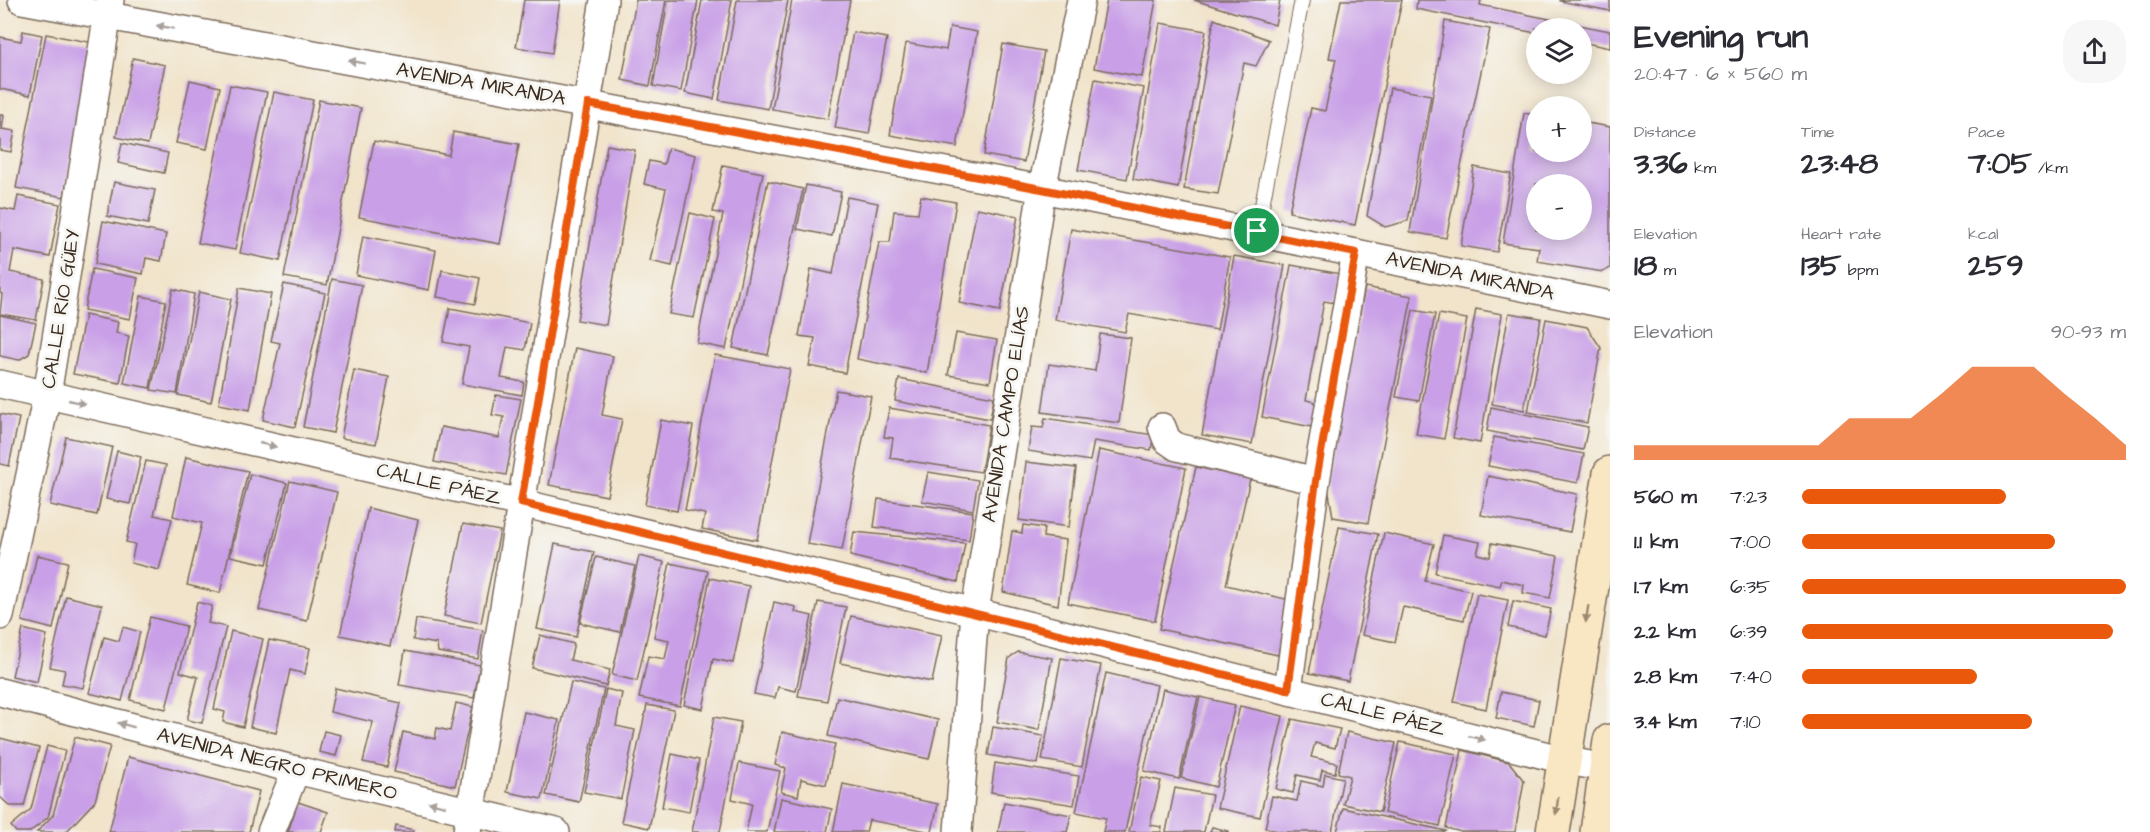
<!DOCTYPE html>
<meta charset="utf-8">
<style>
:root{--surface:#fff;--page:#f7f7f7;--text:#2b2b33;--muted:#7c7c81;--accent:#ea580c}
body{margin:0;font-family:"Architects Daughter",sans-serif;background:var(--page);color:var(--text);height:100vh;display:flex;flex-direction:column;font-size:22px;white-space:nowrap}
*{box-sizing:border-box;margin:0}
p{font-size:20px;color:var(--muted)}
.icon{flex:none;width:33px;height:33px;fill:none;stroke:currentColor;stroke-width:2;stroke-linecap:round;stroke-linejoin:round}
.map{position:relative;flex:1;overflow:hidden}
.panel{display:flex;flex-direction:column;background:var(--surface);width:540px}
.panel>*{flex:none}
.controls{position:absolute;left:1526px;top:18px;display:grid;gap:12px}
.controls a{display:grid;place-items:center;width:66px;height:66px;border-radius:50%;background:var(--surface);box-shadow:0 3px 15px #0003;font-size:30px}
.pin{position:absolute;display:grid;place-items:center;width:51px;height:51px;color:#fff;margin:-26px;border:3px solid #fff;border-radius:50%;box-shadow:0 2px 6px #0007}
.round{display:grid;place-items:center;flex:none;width:63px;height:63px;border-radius:24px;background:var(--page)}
.head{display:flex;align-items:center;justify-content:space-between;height:102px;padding:0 24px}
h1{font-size:33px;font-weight:700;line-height:45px}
.metrics{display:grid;grid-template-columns:repeat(3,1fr);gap:9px;height:102px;padding:6px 24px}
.metrics div{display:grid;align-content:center}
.metrics b{font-size:30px;font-weight:700}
.metrics small{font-size:16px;font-weight:400}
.metrics p{font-size:16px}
.chart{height:168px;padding:12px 24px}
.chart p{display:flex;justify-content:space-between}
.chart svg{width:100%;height:108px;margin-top:6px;fill:var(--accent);opacity:.7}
ul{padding:0 24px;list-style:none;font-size:20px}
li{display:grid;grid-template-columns:96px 72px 1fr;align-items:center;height:45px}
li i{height:15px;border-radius:8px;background:var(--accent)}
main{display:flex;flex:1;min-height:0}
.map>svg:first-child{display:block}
.building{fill:#c9a0e7;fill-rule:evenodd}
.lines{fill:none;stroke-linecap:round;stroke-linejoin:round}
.lane-casing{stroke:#7b6b5b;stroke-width:16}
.street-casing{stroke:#7b6b5b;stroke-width:30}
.secondary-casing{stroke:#7b6b5b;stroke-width:36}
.lane{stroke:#fff;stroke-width:14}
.street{stroke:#fff;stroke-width:27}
.secondary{stroke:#f9e7c3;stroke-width:33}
.oneway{fill:#a79f9a}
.oneway2{fill:#9a8870}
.route-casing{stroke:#fff;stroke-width:12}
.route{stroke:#ea580c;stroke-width:8}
.labels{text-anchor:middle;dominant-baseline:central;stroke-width:6;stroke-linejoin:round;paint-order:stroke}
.street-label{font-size:20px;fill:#3b2a1e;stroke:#f6f6f2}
</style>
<main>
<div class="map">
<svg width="1610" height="832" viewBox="0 0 1610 832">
<rect width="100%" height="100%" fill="#f6f6f2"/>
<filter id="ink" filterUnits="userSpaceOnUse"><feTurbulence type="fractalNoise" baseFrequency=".0167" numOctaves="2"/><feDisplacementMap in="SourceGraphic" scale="12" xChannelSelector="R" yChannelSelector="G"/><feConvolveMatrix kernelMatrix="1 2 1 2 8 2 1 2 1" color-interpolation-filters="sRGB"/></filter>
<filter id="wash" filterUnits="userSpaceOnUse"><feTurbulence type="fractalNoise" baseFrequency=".008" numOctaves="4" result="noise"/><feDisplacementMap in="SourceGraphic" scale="24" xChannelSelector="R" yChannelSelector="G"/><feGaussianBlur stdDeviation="1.35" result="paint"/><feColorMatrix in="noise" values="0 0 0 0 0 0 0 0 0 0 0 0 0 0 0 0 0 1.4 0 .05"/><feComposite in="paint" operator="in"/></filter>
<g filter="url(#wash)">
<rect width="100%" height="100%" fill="#f1e4cb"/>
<g id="blocks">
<g class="building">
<polygon points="524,0 560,0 552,53 516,47"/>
<polygon points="636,0 666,0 650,86 622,80"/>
<polygon points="668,0 698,0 681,91 653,86"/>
<polygon points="702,0 732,0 714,99 685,93"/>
<polygon points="737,0 788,0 768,109 719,100"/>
<polygon points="792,0 850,0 828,119 772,109"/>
<polygon points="1107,0 1156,0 1142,77 1094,68"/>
<polygon points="1194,0 1280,0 1275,25"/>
<polygon points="1341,0 1402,0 1355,225 1289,212 1311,108 1325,111 1336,59 1329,58"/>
<polygon points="1417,0 1481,0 1480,5 1610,31 1610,48 1581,42 1581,28 1536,28 1536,33 1416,9"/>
<polygon points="1560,0 1610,0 1610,11 1560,1"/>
<polygon points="1214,19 1269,40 1256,66 1244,63 1218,194 1184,189"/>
<polygon points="1445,21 1490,29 1446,238 1410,232"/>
<polygon points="1160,23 1206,31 1178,188 1133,179"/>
<polygon points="950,27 977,32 957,147 890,135 906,43 946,50"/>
<polygon points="23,31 42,35 30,95 0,89 0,37 21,41"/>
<polygon points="853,32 887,38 869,134 835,128"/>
<polygon points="46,34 94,43 64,197 16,188"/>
<polygon points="1003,44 1044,51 1024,162 984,155"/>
<polygon points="133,58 165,65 148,144 116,137"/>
<polygon points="1095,79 1144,88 1127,179 1078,170"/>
<polygon points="190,80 220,87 207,149 176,143"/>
<polygon points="230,85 267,92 235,250 198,243"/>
<polygon points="1390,88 1431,95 1408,221 1385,227 1367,216"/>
<polygon points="274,92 313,100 280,261 240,253"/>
<polygon points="319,100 361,108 327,285 284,277"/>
<path d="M1524 113 1536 115V152H1581V122L1610 127V268L1603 272 1537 261 1539 248 1503 243ZM1536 184H1581V230H1536Z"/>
<polygon points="0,115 4,115 2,129 15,131 11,152 0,150"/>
<polygon points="453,132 519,144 500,244 359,217 374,141 449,155"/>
<polygon points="122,143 168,153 164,173 118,163"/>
<polygon points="607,145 635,150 606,325 577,320"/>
<polygon points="668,148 696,155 672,266 650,261 666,189 644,184 649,161 664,164"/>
<polygon points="723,165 763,173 726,349 697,343 723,214 713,212"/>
<polygon points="1474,167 1511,174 1497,252 1461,246"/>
<polygon points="768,181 803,189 768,355 733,348"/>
<polygon points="114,182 155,190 148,224 107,216"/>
<polygon points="806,185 841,192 832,236 797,229"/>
<polygon points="18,196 60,204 50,257 14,250 10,272 44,279 36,320 0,314 2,294 0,293 0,208 15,211"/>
<polygon points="921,196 956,202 927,373 857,359 879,242 890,242 894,211 918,213"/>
<polygon points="847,197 878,203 845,373 809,366 815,338 799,336 811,269 833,274"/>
<polygon points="977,208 1018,216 1000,311 959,303"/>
<polygon points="690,213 715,219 694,318 669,314"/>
<polygon points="103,221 166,234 161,261 146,258 143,274 95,264"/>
<polygon points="1071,229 1230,257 1217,330 1129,314 1125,332 1055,320"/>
<polygon points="363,236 436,250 429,290 356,275"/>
<polygon points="1234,256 1285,265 1252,444 1202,435"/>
<polygon points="1291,265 1341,274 1335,303 1324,301 1306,400 1316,402 1312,427 1262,417"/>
<polygon points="92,269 138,278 130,319 84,310"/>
<polygon points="442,270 480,278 475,304 437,297"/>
<polygon points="332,279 362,285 333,433 303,427"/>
<polygon points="284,284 325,293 295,427 263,420 280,343 271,341"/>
<polygon points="1365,287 1412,296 1368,523 1333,517 1327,482"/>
<polygon points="239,288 271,294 250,410 219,404"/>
<polygon points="173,289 194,294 177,394 151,390"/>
<polygon points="199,292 231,299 211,402 178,395"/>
<polygon points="141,296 166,301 150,388 124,383"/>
<polygon points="450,308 530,323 525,350 507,347 501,378 524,382 522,395 462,384 469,347 443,342"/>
<polygon points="1476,309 1502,314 1480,443 1453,438"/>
<polygon points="1413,310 1435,314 1419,401 1396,397"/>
<polygon points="1509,313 1541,318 1524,410 1492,404"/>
<polygon points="1439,314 1467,319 1444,439 1416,434"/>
<polygon points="0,315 36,323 29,354 19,360 0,356"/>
<polygon points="85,315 118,322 116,333 129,336 120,383 73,374"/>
<polygon points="1546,319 1587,327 1601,348 1587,423 1528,412"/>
<polygon points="956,333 997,340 990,382 948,375"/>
<polygon points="1100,334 1131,338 1119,423 1042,412 1049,364 1095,371"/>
<polygon points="575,348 613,356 602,415 622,419 607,496 549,485"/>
<polygon points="715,355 790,369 757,540 702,529 705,514 685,510"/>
<polygon points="354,370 389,377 376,444 341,438"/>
<polygon points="899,379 994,397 990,419 895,401"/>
<polygon points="836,390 871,396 842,550 807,544"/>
<polygon points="496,395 521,399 506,475 434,462 441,427 499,438 504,417 492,415"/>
<polygon points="1491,407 1588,427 1583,450 1487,431"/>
<polygon points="889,408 989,425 981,472 890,458 893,438 884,437"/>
<polygon points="0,414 19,418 9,466 0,464"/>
<polygon points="1045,418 1154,435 1151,450 1094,441 1090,461 1028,451 1032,427 1043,428"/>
<polygon points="661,420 693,426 677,511 645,505"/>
<polygon points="66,437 112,447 97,515 50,505"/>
<polygon points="1494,437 1584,454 1578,483 1488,466"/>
<polygon points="1099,450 1186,468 1155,621 1068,603"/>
<polygon points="117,451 141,457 130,504 106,499"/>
<polygon points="186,457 248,471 220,593 187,585 202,523 173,516"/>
<polygon points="146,461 166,465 154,515 172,519 159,570 131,563 135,544 126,542"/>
<polygon points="1026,462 1076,468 1069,527 1019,520"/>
<polygon points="1196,467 1250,479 1226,585 1290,600 1278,655 1159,629"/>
<polygon points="928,472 978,480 973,510 922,501"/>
<polygon points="250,474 287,483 267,564 230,556"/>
<polygon points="1488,476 1577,494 1570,532 1481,515"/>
<polygon points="290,481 337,492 307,621 259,610"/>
<polygon points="878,499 973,512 969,540 874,527"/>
<polygon points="368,508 418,520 390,646 340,635"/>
<polygon points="463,524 500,531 481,623 444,616"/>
<polygon points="1023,525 1044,528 1043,537 1066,540 1058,605 1003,592 1012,531 1022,533"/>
<polygon points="1339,527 1378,534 1348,681 1309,673"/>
<polygon points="854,532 965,543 958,582 850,556"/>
<polygon points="1384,533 1434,544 1425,581 1471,591 1464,620 1403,607 1395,642 1362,635"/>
<polygon points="1443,535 1480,542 1477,554 1490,557 1492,543 1558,556 1550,598 1523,593 1524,585 1502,580 1500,586 1435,573"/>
<polygon points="555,544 594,552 576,637 537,629"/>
<polygon points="37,555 68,562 53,629 22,621"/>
<polygon points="639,556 664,562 637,681 612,675"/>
<polygon points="596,557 635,566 620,632 580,623"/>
<polygon points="670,563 708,571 680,706 639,698 648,656 665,659 669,640 654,637"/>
<polygon points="710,578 749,586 733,663 713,659 703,709 684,705"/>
<polygon points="1477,594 1508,600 1486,709 1454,702"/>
<polygon points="66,596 102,605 83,688 62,684 65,670 50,667"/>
<polygon points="1513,601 1551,609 1545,635 1508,627"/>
<polygon points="197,602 212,606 208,623 226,627 202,723 187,720 198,677 180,672"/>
<polygon points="774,602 796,607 795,612 812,616 796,691 778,687 775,698 754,694"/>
<polygon points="818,602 846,607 827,701 798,696"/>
<polygon points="851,616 942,635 932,682 840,663"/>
<polygon points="150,617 186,626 166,709 130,700"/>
<polygon points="416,619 483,630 478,659 438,652 437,644 413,640"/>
<polygon points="123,627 140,632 122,701 89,693 104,637 119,641"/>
<polygon points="23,629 47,635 37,682 12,676"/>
<polygon points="231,631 263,639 243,727 223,722 225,712 214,709"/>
<polygon points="540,635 574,644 570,660 610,670 606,686 532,668"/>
<polygon points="269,640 310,648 305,674 290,670 276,733 250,727"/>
<polygon points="405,651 480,665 474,698 399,685"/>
<polygon points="1018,652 1052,658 1039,730 997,722 1009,658"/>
<polygon points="1061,658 1101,665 1082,767 1042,760"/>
<polygon points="1106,673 1157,685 1125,832 1103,832 1106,818 1076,812"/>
<polygon points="571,682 604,689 579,802 546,795"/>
<polygon points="335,688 401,703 387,767 363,762 373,722 330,712"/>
<polygon points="606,689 622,693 616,726 635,730 621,799 584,792"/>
<polygon points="1163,689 1198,697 1179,779 1144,771"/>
<polygon points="1501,692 1539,700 1534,726 1496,718"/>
<polygon points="837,697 938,720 929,759 828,736"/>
<polygon points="1200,697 1235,705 1216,787 1181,778"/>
<polygon points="456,703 473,707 455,786 394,772 403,732 435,739 437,728 450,731"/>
<polygon points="647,705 674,710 649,828 621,822"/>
<polygon points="1240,706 1283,716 1260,817 1217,808"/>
<polygon points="524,712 559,720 542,799 507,792"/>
<polygon points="714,717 741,722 720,832 692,832"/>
<polygon points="1292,719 1340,729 1335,748 1315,743 1311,757 1337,763 1335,773 1322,770 1320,780 1297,775 1293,793 1276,789"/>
<polygon points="993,727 1043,736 1038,764 988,755"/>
<polygon points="324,731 341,735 336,756 319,752"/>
<polygon points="782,732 835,744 826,785 801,779 798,796 781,792 786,768 775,765"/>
<polygon points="1347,732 1396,743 1380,812 1343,804 1350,776 1338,773"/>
<polygon points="75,737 110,746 95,801 66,832 37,832 53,815"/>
<polygon points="0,738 39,748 24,806 10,806 0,797"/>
<polygon points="1400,742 1456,754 1440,826 1384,813"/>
<polygon points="47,746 65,751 48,817 30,832 16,832 11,826 31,809"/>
<polygon points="1462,750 1509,762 1524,781 1515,832 1461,832 1446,828"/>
<polygon points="672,754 699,760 689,812 662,807"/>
<polygon points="128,757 259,791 249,832 109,832"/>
<polygon points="739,763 780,771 767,832 746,832 752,804 732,799"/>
<polygon points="995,763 1079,776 1074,805 991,792"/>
<polygon points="1325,774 1343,778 1332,832 1282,832 1265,828 1272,796 1297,801 1301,781 1323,786"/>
<polygon points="1141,777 1161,781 1150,825 1162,827 1161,832 1129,832"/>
<polygon points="843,784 938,804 932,832 869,820 866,832 833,832"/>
<polygon points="1175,788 1212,795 1204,832 1166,832"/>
<polygon points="781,798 832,809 827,832 774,832"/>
<polygon points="298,802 328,812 321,832 288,832"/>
<polygon points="1004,802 1071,815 1067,832 998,832"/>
<polygon points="1343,808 1446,831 1445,832 1337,832"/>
<polygon points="396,826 414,830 413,832 395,832"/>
<polygon points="1212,827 1229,831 1229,832 1210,832"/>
</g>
</g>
</g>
<g filter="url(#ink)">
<use href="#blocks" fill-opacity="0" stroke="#7b6b5b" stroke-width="1.5"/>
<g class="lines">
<defs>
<polyline id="lane" points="1257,231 1302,0"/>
<g id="street">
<polyline points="22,0 1042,189 1610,305"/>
<polyline points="0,384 521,503 975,612 1564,760 1610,769"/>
<polyline points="1162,427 1167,440 1177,447 1316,481"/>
<polyline points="0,616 47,395 110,0"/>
<polyline points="1288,690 1316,481 1356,253"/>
<polyline points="0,692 296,770 556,832"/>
<polyline points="271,832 296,770"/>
<polyline points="467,832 604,0"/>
<polyline points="958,832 975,612 1042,189 1081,0"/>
</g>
<g id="secondary">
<polyline points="1553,832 1610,473"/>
<polyline points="1597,832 1610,741"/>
</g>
</defs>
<use href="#lane" class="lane-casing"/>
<use href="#street" class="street-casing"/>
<use href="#secondary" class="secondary-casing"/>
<use href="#lane" class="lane"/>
<use href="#street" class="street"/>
<use href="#secondary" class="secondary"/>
</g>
<defs><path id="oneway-solid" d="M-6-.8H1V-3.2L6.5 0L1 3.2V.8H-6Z" transform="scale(1.5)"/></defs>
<g class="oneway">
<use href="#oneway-solid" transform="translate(165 27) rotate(-170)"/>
<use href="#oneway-solid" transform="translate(357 62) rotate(-170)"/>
<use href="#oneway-solid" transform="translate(77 402) rotate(13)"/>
<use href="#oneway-solid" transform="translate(268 445) rotate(13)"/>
<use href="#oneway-solid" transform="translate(126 725) rotate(-165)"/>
<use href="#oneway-solid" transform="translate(1477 738) rotate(14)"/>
<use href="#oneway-solid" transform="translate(437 804) rotate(-166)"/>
</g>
<g class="oneway2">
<use href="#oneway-solid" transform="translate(1587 614) rotate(99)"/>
<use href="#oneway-solid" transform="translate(1557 806) rotate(98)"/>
</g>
</g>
<g class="lines" filter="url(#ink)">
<defs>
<polygon id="route" points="588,104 1042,189 1356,253 1316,481 1288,690 521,503"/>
</defs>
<use href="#route" class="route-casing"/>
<use href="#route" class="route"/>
</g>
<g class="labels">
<g class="street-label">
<text transform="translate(481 84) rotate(10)">AVENIDA MIRANDA</text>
<text transform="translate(1470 276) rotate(12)">AVENIDA MIRANDA</text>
<text transform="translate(61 309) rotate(-81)">CALLE RÍO GÜEY</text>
<text transform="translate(1006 414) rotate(-81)">AVENIDA CAMPO ELÍAS</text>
<text transform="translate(439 484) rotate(13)">CALLE PÁEZ</text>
<text transform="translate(1383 714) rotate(14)">CALLE PÁEZ</text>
<text transform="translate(277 764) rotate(14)">AVENIDA NEGRO PRIMERO</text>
</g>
</g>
</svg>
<div class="controls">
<a><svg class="icon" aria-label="layers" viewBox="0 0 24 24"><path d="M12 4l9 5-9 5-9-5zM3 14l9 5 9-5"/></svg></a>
<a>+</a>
<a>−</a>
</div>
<div class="pin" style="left:1257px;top:231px;background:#1e9e55"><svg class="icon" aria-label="arrive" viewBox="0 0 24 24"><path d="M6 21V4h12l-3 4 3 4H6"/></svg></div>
</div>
<section class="panel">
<div class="head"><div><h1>Evening run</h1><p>20:47 · 6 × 560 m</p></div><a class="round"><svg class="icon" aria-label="share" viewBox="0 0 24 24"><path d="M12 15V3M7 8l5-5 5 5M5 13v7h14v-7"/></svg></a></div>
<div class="metrics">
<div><p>Distance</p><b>3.36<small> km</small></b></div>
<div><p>Time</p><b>23:48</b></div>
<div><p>Pace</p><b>7:05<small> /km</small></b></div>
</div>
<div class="metrics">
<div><p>Elevation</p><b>18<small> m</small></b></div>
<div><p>Heart rate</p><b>135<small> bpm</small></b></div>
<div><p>kcal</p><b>259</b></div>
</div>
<div class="chart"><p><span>Elevation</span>90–93 m</p>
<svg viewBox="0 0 160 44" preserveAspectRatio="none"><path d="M0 44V38L10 38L20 38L30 38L40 38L50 38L60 38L70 27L80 27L90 27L100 17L110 6L120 6L130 6L140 17L150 27L160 38V44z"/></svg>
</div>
<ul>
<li><b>560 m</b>7:23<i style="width:63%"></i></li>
<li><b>1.1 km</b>7:00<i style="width:78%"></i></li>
<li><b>1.7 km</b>6:35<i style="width:100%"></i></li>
<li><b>2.2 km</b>6:39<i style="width:96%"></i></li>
<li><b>2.8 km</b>7:40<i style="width:54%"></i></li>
<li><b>3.4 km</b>7:10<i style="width:71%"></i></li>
</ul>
</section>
</main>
